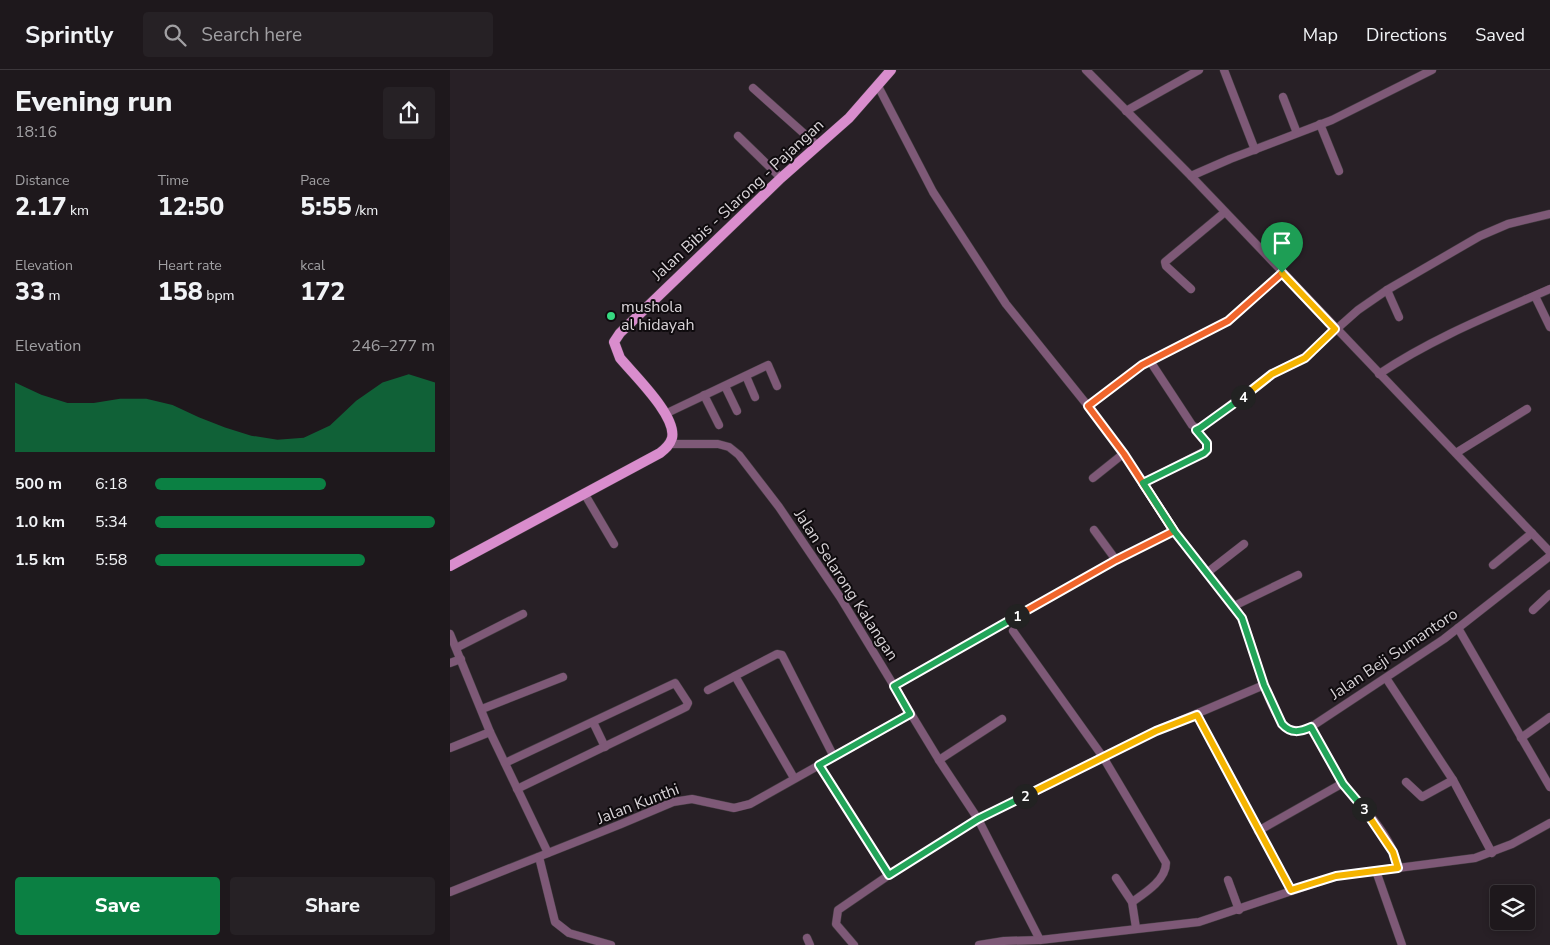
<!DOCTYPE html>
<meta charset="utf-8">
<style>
:root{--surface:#1e181c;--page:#262125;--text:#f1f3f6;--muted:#a1a0a3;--line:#3c373b;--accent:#0b8043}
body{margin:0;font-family:"Nunito Sans",sans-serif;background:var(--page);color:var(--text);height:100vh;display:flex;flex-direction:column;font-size:19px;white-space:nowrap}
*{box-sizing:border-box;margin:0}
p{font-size:16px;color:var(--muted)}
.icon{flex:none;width:28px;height:28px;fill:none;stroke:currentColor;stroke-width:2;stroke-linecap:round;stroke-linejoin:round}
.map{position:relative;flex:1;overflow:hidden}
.drawer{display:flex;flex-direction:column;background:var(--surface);width:450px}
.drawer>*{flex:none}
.fabs{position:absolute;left:1040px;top:815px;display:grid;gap:10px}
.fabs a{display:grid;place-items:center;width:45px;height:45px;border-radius:5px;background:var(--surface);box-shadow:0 2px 8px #0003,0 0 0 1px var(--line);font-size:25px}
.pin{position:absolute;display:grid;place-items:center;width:42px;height:42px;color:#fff;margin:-51px -21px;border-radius:50% 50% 50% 0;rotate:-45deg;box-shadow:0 0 5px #0007}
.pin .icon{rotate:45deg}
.km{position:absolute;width:25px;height:25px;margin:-12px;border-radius:50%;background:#222;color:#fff;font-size:14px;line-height:25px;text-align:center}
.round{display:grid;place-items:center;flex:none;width:52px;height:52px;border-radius:5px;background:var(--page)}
.headline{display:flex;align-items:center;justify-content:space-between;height:85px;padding:0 15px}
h1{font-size:28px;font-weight:800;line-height:38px}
.stats{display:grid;grid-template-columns:repeat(3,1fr);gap:8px;height:85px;padding:5px 15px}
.stats div{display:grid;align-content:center}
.stats b{font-size:25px;font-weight:800}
.stats small{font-size:14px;font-weight:400}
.stats p{font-size:14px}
.chart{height:140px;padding:10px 15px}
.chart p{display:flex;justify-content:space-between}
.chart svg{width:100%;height:90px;margin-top:5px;fill:var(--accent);opacity:.7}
.button{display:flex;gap:10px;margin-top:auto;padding:10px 15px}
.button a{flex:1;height:58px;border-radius:5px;background:var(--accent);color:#fff;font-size:20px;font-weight:800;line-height:58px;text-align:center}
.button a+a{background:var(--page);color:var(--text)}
ul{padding:0 15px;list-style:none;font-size:16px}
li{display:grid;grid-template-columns:80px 60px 1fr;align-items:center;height:38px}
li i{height:12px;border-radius:6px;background:var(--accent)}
header{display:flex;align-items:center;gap:30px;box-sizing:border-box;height:70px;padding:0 25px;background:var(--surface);border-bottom:1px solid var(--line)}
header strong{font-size:24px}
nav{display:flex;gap:28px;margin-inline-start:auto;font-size:18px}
.search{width:350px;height:45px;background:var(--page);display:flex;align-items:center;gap:12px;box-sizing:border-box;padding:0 18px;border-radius:5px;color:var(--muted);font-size:19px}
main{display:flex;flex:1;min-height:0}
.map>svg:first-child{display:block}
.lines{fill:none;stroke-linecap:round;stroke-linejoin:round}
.minor-casing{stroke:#443d42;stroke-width:9}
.major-casing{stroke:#443d42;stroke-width:11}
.minor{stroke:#7e5977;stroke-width:8}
.major{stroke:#d98dcd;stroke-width:10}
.split-1-casing{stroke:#fff;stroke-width:10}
.split-2-casing{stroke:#fff;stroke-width:10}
.split-3-casing{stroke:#fff;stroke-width:10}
.split-4-casing{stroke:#fff;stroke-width:10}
.split-5-casing{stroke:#fff;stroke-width:10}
.split-1{stroke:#f0652b;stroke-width:6}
.split-2{stroke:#22a559;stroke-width:6}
.split-3{stroke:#f5b400;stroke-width:6}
.split-4{stroke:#22a559;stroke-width:6}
.split-5{stroke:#f5b400;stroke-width:6}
.poi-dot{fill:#36d880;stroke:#0f0b0e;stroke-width:2}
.labels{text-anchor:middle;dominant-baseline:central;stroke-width:4;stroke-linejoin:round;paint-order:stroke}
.street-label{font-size:16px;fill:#d8d3d7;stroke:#0f0b0e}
.poi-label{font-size:16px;fill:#d8d3d7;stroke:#0f0b0e;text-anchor:start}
</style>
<header>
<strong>Sprintly</strong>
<div class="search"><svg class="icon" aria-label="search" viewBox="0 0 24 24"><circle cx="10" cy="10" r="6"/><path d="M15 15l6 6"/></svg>Search here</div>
<nav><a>Map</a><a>Directions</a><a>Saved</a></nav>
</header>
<main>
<section class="drawer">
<div class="headline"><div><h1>Evening run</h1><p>18:16</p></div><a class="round"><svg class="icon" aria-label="share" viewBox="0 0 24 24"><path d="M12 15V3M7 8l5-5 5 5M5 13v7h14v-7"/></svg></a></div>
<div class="stats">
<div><p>Distance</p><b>2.17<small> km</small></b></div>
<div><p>Time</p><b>12:50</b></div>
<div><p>Pace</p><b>5:55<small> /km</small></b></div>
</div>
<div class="stats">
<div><p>Elevation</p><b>33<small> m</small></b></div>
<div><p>Heart rate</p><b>158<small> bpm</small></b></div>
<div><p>kcal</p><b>172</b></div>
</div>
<div class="chart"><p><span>Elevation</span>246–277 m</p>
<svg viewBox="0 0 160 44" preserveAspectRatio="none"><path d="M0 44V10L10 16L20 20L30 20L40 18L50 18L60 21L70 27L80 32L90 36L100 38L110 37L120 31L130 19L140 10L150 6L160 10V44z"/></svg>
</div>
<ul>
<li><b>500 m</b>6:18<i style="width:61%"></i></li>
<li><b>1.0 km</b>5:34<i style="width:100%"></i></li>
<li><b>1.5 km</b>5:58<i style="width:75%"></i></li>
</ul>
<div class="button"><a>Save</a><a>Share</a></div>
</section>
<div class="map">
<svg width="1100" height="875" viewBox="0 0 1100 875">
<rect width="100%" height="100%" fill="#282026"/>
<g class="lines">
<defs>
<g id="minor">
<polyline points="636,0 741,106 1100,482"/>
<polyline points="774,0 805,80"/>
<path d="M428 16 483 122 556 234 638 336 673 384 724 461 785 537C808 574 808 625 837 659L853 661 861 657 994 569 1100 486"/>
<polyline points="303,18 368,76"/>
<polyline points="833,27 847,63"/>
<polyline points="676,41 749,0"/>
<polyline points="870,54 889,101"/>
<polyline points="288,66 331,108"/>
<polyline points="741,106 780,89 882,50 982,0"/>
<polyline points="741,219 716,196 715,192 775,142"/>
<polyline points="937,220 949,247"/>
<polyline points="1085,226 1100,257"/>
<polyline points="700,291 742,355 748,359 822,304 855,287 908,240 937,220 1030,166 1058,154 1100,144"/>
<path d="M929 304C983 268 1041 245 1100 219"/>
<polyline points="296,306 305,327"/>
<polyline points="275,316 287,341"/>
<polyline points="254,325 269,355"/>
<polyline points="638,336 692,295 778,251 832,203"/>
<polyline points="215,344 318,295 327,316"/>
<polyline points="219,374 268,374 279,377 289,385 329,437 390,527 489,690 528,749 590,870 749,852 886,806 1025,788 1062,774 1100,753"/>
<polyline points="1006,383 1077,339"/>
<polyline points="643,408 673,384"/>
<polyline points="693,413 757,380 757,373 746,359"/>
<polyline points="134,423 164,474"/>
<polyline points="644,460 666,490"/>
<polyline points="1043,495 1082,463"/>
<polyline points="758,502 794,474"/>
<polyline points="784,536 848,505"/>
<polyline points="1083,540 1100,524"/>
<polyline points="1008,558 1100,717"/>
<path d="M563 561 653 687 716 793C716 810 695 823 682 832"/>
<polyline points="0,564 40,662 98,783"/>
<polyline points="6,578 73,544"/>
<polyline points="0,593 11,589"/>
<polyline points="285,606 344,708"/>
<polyline points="936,608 1003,710 1042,783"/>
<polyline points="444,616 666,490 724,461"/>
<polyline points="258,620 327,584 332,585 384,687"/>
<polyline points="32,639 113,607"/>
<polyline points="747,645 841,820"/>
<polyline points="143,652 155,677"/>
<polyline points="861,657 893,713"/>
<polyline points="1071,668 1100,647"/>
<polyline points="0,678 40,662"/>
<polyline points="489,690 552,649"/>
<polyline points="55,693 225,613 238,633 236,637 230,640 67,719"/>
<polyline points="369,695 439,805 528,749 706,661 814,615"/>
<polyline points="956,712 972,727 1003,710"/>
<path d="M808 761 893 713C911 735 945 770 948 798"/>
<polyline points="89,787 105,852 119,863 161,875"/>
<polyline points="926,801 952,875"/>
<polyline points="666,808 682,832 686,858"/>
<polyline points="778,810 789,840"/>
<polyline points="0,822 171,754 223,732 242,729 284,738 300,734 460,644"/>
<polyline points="357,868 360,875"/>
<polyline points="404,875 386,854 388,840 439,805"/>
<polyline points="529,875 554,871 590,870"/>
</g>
<path id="major" d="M0 496 210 383C215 379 220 375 222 368 227 346 184 305 170 288L164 272 170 263 331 108 399 48 441 0"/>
</defs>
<use href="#minor" class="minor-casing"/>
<use href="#major" class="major-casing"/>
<use href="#minor" class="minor"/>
<use href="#major" class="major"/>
</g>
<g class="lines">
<defs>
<polyline id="split-1" points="567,546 666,490 724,461 674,384 638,336 692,295 778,251 832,203"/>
<polyline id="split-2" points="567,546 444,616 460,644 369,695 439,805 528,749 575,726"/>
<polyline id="split-3" points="575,726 706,661 747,645 841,820 886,806 948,798 943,782 914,739"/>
<path id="split-4" d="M793 327 750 358 746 360 757 373V380L754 383 693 413 724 461 792 548 814 615 832 654C841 664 850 662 861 657L893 714 914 739"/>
<polyline id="split-5" points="793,327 822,304 855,288 885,259 832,203"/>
</defs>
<use href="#split-1" class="split-1-casing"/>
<use href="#split-2" class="split-2-casing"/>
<use href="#split-3" class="split-3-casing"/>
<use href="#split-4" class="split-4-casing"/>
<use href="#split-5" class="split-5-casing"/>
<use href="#split-1" class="split-1"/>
<use href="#split-2" class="split-2"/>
<use href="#split-3" class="split-3"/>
<use href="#split-4" class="split-4"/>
<use href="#split-5" class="split-5"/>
</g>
<circle class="poi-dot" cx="161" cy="246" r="5"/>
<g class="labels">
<g class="street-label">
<text transform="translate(288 130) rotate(-43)">Jalan Bibis - Slarong - Pajangan</text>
<text transform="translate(396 515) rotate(57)">Jalan Selarong Kalangan</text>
<text transform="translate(944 584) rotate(-34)">Jalan Beji Sumantoro</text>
<text transform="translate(188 734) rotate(-21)">Jalan Kunthi</text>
</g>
<g class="poi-label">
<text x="171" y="237">mushola<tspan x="171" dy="18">al hidayah</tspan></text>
</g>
</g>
</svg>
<div class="fabs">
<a><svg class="icon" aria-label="layers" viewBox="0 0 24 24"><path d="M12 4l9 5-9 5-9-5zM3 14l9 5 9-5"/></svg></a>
</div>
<div class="pin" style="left:832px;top:203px;background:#1e9e55"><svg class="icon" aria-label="arrive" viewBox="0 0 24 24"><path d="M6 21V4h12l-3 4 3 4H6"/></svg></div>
<b class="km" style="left:567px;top:546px">1</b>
<b class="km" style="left:575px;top:726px">2</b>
<b class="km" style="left:914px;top:739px">3</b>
<b class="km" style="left:793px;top:327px">4</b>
</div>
</main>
